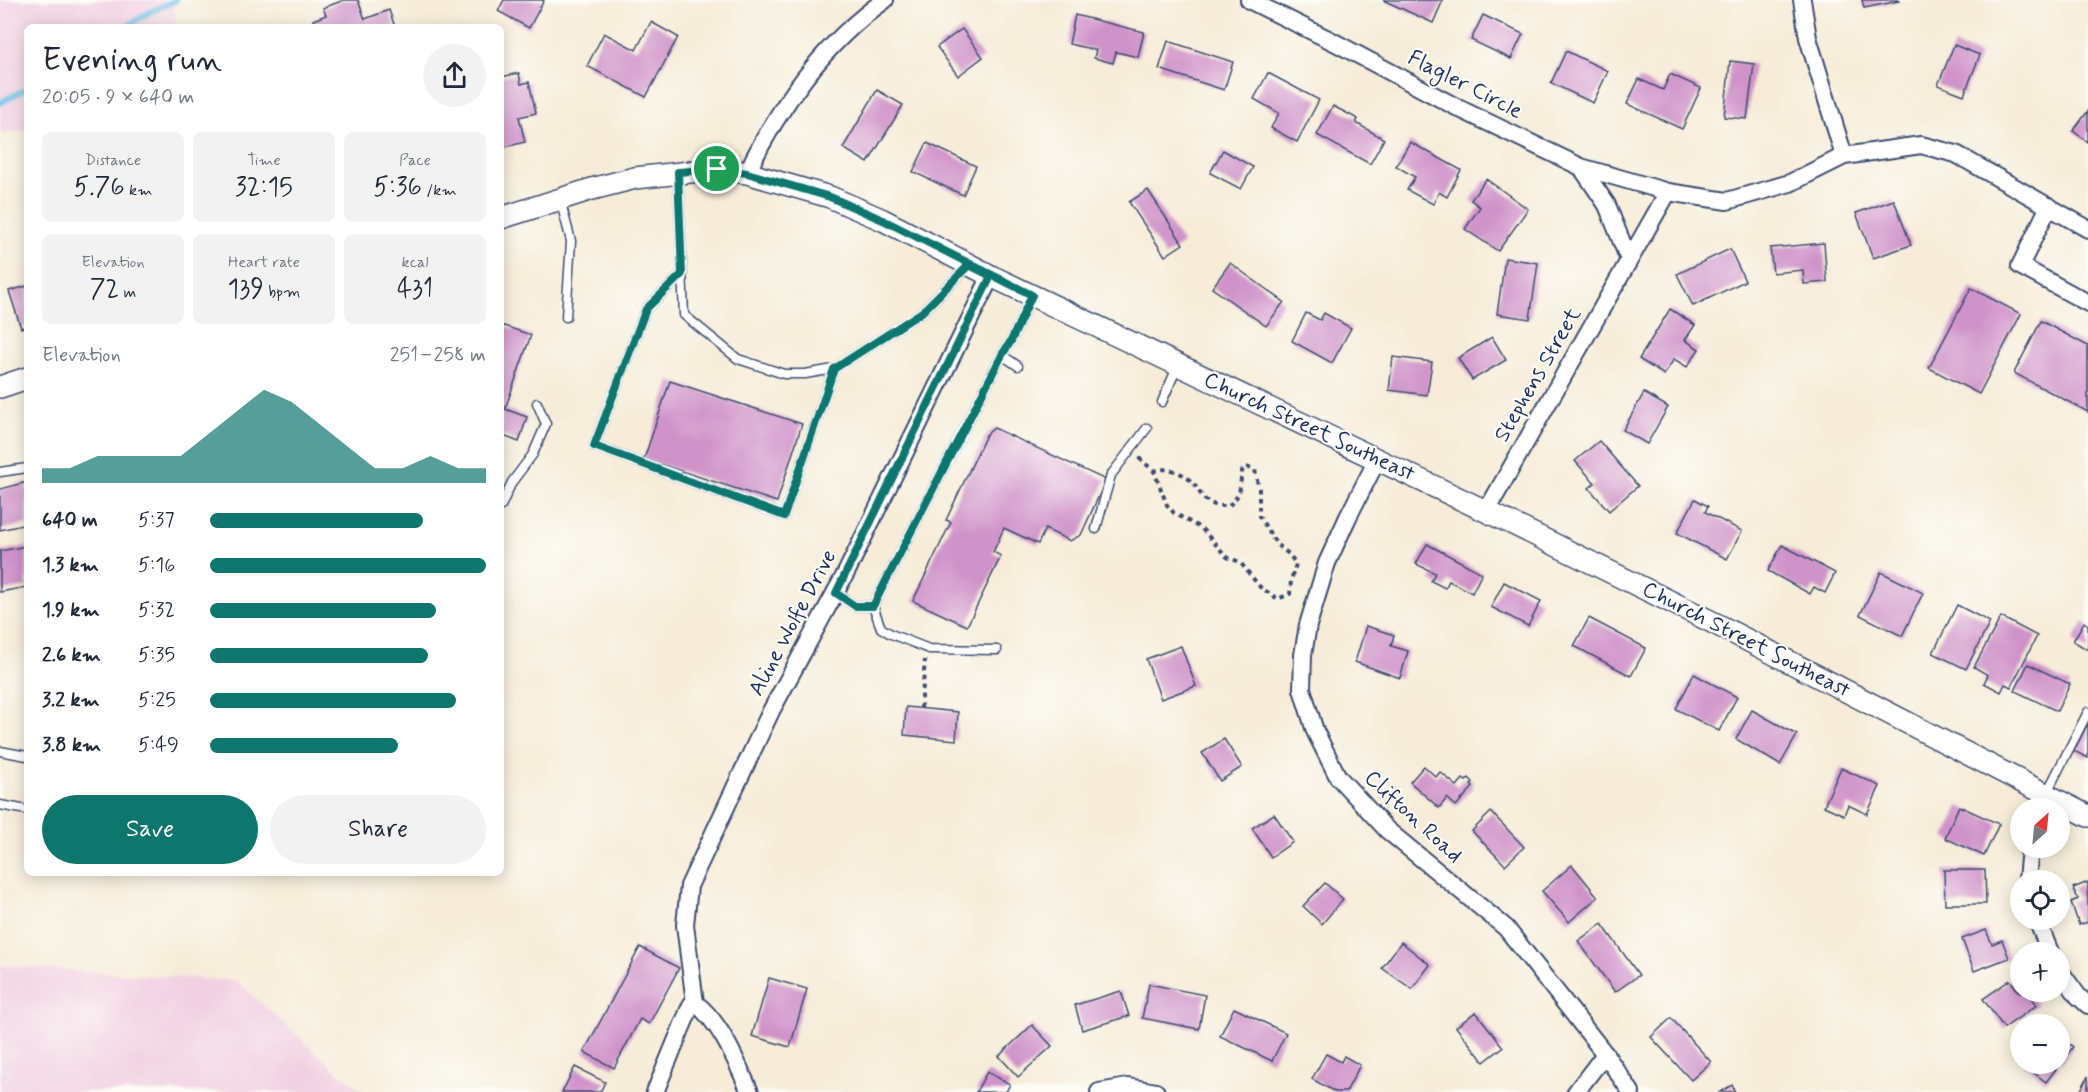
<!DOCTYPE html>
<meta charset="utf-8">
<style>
:root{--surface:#fff;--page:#f2f2f3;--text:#1f2937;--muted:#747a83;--accent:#0f766e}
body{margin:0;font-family:Mynerve,sans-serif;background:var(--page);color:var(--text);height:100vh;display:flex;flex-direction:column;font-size:22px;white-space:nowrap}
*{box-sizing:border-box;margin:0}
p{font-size:20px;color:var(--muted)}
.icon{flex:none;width:33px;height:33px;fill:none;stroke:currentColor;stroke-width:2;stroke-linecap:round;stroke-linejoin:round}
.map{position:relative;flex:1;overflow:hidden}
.panel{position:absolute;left:24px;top:24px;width:480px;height:852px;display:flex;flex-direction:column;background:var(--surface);border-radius:9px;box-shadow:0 3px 15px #0003}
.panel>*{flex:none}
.needle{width:39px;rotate:27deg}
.buttons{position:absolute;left:2010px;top:798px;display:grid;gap:12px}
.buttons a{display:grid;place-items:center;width:60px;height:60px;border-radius:50%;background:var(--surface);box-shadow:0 3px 15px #0003;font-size:30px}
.pin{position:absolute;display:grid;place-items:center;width:51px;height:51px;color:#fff;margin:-26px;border:3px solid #fff;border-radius:50%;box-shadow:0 2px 6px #0007}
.round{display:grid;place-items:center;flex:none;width:63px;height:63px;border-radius:32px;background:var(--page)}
.summary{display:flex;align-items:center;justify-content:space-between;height:102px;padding:0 18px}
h1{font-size:33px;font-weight:600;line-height:45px}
.stats{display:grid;grid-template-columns:repeat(3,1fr);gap:9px;height:102px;padding:6px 18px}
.stats div{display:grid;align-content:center;border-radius:9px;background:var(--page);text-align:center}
.stats b{font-size:26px;font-weight:600}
.stats small{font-size:16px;font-weight:400}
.stats p{font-size:16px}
.chart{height:168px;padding:12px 18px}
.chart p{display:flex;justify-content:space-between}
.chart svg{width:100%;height:108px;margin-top:6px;fill:var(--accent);opacity:.7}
.cta{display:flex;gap:12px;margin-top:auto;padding:12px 18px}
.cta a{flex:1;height:69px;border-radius:36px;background:var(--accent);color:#fff;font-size:24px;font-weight:600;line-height:69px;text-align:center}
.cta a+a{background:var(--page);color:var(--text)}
ul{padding:0 18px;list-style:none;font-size:20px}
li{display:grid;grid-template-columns:96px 72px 1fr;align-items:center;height:45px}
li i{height:15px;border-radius:8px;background:var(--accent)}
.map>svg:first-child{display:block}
.built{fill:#f1d0e2}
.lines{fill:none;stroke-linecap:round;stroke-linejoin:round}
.stream{stroke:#67bfe4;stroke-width:6}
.building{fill:#cf93c9}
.service-casing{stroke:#3c4b70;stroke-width:11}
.minor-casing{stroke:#3c4b70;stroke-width:20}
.tertiary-casing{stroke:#3c4b70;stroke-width:24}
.path{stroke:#3c4b70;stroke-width:4;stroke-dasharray:4.5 4.5;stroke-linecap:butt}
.service{stroke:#fff;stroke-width:8}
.minor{stroke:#fff;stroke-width:16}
.tertiary{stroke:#fff;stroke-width:21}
.route-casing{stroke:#fff;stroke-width:12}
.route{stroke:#0f766e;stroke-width:8}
.labels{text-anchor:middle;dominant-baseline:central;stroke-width:4.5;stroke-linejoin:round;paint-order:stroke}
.street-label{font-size:22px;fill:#1b2f5e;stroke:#fdfcf7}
</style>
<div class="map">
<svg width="2088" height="1092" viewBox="0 0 2088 1092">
<rect width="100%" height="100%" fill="#fdfcf7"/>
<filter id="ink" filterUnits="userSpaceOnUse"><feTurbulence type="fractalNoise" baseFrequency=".0167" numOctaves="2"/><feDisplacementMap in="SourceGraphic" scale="12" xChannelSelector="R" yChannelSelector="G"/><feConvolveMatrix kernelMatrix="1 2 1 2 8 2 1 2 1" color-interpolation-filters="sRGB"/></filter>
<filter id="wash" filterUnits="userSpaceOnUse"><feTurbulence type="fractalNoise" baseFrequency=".008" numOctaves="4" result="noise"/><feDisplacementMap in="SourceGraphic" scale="24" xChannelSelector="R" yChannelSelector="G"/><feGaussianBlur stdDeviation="1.35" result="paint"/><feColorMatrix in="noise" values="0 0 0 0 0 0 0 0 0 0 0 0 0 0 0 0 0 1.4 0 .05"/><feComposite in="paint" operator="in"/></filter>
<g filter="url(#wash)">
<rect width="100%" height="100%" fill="#f6ecd8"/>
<g class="built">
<polygon points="0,0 172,0 177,27 27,27 27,130 0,134"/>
<polygon points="0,966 237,981 334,1069 364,1092 0,1092"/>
</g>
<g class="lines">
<g class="stream">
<polyline points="126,27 148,13 176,0"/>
<polyline points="0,103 27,88"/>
</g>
</g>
<g id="blocks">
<g class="building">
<polygon points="344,0 358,0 365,19 389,10 395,27 315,27 313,20 326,15 323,8"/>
<polygon points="504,0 544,0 529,28 498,11"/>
<polygon points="1383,0 1443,0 1433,23"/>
<polygon points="1862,0 1899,0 1899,1 1864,8"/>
<polygon points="1075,15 1144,32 1138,57 1116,52 1113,63 1094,58 1096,50 1069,44"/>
<polygon points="1483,15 1523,34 1511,59 1471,40"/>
<polygon points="651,22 678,37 646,97 587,66 604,33 636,50"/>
<polygon points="962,29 983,57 958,76 937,47"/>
<polygon points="1168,41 1233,62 1224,90 1159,69"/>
<polygon points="1954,45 1980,55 1964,95 1938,85"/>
<polygon points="1566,51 1608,71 1593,103 1551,83"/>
<polygon points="1730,61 1754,64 1747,119 1724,117"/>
<polygon points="519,73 521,84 529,82 536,113 519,117 525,142 501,148 501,77"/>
<polygon points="1268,73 1319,100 1297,142 1271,128 1279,113 1254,99"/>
<polygon points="1670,74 1701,88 1682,129 1627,104 1639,79 1663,90"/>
<polygon points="877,90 903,105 868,163 843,148"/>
<polygon points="1333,106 1358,119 1356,123 1384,139 1370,164 1317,135"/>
<polygon points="2088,111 2088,142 2073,131"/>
<polygon points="1410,142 1461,170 1447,197 1439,192 1433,204 1407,190 1415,177 1396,166"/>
<polygon points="927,143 976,166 963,195 913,172"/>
<polygon points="1223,150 1253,167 1241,189 1210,173"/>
<polygon points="1486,179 1528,209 1498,251 1465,229 1480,207 1471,200"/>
<polygon points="1148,190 1183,244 1165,256 1129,202"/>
<polygon points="1894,200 1911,245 1873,258 1856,213"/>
<polygon points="1824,243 1827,282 1804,284 1803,270 1773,273 1770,248"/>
<polygon points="1730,249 1745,281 1693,306 1677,274"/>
<polygon points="1505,258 1538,263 1530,319 1497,314"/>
<polygon points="1230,263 1284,302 1266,326 1212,288"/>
<polygon points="27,286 27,326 21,328 9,291"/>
<polygon points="1971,288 2021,314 1979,394 1929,368"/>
<polygon points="1670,309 1695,325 1685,340 1699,349 1687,367 1674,359 1664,375 1639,359"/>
<polygon points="1306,313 1320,320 1324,313 1351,328 1332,363 1292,341"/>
<polygon points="2041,321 2088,346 2088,412 2014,373"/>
<polygon points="501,325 531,335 505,409 527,417 519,442 501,435"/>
<polygon points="1492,337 1506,360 1472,380 1458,358"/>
<polygon points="1393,357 1432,362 1427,395 1389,390"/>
<polygon points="670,381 802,424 777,502 644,459"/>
<polygon points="1644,393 1668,407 1647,444 1623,430"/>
<polygon points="994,428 1106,480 1081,535 1070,541 1045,529 1038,544 1004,528 993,552 1001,556 967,626 913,601 951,522 946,520 986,435"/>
<polygon points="1599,441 1638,486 1609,511 1589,488 1595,483 1575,461"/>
<polygon points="27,482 27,524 0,530 0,489"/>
<polygon points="1695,499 1708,506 1705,512 1742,531 1727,559 1677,533"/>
<polygon points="1427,544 1482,573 1472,593 1449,581 1445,588 1431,581 1435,573 1416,564"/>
<polygon points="1782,545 1835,573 1825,593 1814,587 1810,594 1768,571"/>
<polygon points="27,546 27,587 0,592 0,551"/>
<polygon points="1881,572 1923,593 1902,636 1860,615"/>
<polygon points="1504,582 1541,601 1528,626 1491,607"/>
<polygon points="1957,605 1990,622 1966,669 1933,653"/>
<polygon points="2001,617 2037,636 2011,687 2005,684 2001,692 1984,683 1988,675 1974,667"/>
<polygon points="1589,618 1646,648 1631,676 1574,646"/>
<polygon points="2084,622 2088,625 2088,650 2073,641"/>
<polygon points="1366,626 1394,635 1391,646 1408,651 1400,678 1355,662"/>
<polygon points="1181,646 1196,686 1161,699 1146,659"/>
<polygon points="2028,664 2070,684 2057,711 2015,691"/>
<polygon points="1694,674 1737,697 1719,731 1676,709"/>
<polygon points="906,707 958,712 956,740 904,735"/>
<polygon points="1752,710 1797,735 1780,765 1736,739"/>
<polygon points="2088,723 2088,758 2074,751"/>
<polygon points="1224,739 1242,767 1220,781 1202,753"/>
<polygon points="1424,766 1436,777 1440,772 1457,786 1463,779 1466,781 1469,778 1473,782 1471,785 1473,787 1456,806 1447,798 1439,808 1410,782"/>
<polygon points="1841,768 1880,786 1867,814 1848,805 1844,815 1824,806"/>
<polygon points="1959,806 1999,824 1984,856 1945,838"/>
<polygon points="1491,812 1524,847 1505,865 1472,831"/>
<polygon points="1274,814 1293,842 1271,857 1252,828"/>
<polygon points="1572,865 1598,897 1569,922 1542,891"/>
<polygon points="1944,870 1985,870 1986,904 1945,904"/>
<polygon points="2088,882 2088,922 2079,925 2071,902 2078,899 2073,888"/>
<polygon points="1325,883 1343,899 1322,924 1303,906"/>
<polygon points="1602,924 1639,975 1615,992 1578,941"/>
<polygon points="1986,930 1992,944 2002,940 2009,958 1974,971 1962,939"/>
<polygon points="1401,942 1430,965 1412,989 1382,968"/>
<polygon points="640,947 679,968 649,1024 640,1019 614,1068 584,1052"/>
<polygon points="769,978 807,989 790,1047 752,1036"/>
<polygon points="2010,980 2018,991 2020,989 2020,992 2028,992 2037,1005 2004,1028 1983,999"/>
<polygon points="1149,984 1205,995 1199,1029 1142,1018"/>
<polygon points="1121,991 1129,1016 1082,1030 1075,1005"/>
<polygon points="1234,1008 1286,1033 1272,1061 1220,1036"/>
<polygon points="1476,1012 1503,1047 1484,1062 1456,1027"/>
<polygon points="1671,1018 1711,1062 1691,1080 1651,1037"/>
<polygon points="1032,1025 1052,1046 1018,1077 999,1056"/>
<polygon points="2060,1037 2073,1047 2046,1082 2022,1064 2060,1064"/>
<polygon points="1326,1054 1341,1062 1344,1056 1360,1065 1346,1092 1335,1092 1312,1079"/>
<polygon points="575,1067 605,1082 600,1092 562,1092"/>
<polygon points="987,1072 1010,1084 1006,1092 976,1092"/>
<polygon points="2088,1076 2088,1092 2080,1092"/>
<polygon points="1732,1085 1735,1092 1720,1092"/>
</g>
</g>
</g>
<g filter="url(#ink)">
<use href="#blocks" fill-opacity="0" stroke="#3c4b70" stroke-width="1.5"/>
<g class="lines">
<defs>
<g id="service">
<polyline points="678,173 684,315 738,359 784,374 805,374 834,369 922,312 969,265"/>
<polyline points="560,199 571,241 566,317"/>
<polyline points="682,274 646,309 594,446 784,516 834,369"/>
<polyline points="1018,366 1002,355 1011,341 1032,295"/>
<polyline points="1162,402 1178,365"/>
<polyline points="0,472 27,468"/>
<polyline points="501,506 512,482 533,454 546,424 537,403"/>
<polyline points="1096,529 1111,475 1147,428"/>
<polyline points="836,593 855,606 873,606"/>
<polyline points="997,650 929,649 891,634 881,628 873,606 1002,355"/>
<polyline points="0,751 27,756"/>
<polyline points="2046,794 2088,712"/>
<polyline points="0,805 27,810"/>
</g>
<g id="minor">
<polyline points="1249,0 1334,42 1460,109 1581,167 1668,192 1727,201 1790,183 1844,156 1921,145 1956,154 2088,229"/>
<polyline points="1802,0 1808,38 1844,156"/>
<polyline points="1581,167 1607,205 1629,260"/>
<path d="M747 173C778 107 825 42 885 0"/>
<polyline points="2049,206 2020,266 2088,303"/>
<polyline points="1377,460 1348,517 1327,563 1308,625 1303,655 1302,689 1315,731 1338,777 1387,830 1506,928 1605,1054 1631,1092"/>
<polyline points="1486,512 1668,192"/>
<polyline points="2041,808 2046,794"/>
<polyline points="2027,880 2030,848"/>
<polyline points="2037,920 2050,952"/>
<polyline points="2060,971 2078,996 2088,1005"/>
<polyline points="695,1003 685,925 689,886 771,711 847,571 991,276"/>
<path d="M695 1003C721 1022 737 1063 750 1092"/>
<polyline points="655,1092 691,1005 695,1003"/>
<polyline points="1099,1092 1128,1087 1156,1092"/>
<polyline points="1576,1092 1605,1054"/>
</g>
<g id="tertiary">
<polyline points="501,218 592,189 635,178 717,169 747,173 830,197 883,220 991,276 1513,524 1718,625 2088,816"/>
<polyline points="0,387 27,378"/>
</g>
</defs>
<use href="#service" class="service-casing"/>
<use href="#minor" class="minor-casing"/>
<use href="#tertiary" class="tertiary-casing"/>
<g class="path">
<path d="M1139 458 1154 471 1167 505 1174 513 1202 529 1227 557 1240 562 1260 587 1278 599 1290 594 1291 580 1296 564 1289 554 1277 545 1259 516V489L1255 470 1246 467 1242 471 1239 494 1229 506C1220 506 1214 506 1207 501 1200 496 1198 487 1192 482 1182 472 1168 466 1154 471"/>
<polyline points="921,708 925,660"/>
</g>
<use href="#service" class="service"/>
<use href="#minor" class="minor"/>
<use href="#tertiary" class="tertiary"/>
</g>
</g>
<g class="lines" filter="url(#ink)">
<defs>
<polyline id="route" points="717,169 678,172 682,274 646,309 594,446 784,516 834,369 922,312 969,265 991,276 836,593 855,606 873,606 1002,355 1011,341 1032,295 883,220 830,197 747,173 717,169"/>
</defs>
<use href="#route" class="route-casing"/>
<use href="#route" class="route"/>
</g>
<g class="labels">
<g class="street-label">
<text transform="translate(1465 85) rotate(27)">Flagler Circle</text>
<text transform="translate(1538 375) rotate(-60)">Stephens Street</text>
<text transform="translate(1309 427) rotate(25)">Church Street Southeast</text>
<text transform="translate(793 623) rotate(-62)">Aline Wolfe Drive</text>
<text transform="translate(1746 640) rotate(27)">Church Street Southeast</text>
<text transform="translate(1413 817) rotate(43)">Clifton Road</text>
</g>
</g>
</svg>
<div class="buttons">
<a><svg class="needle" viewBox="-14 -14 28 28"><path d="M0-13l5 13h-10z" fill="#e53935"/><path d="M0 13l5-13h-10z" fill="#747a83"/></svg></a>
<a><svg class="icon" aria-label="locate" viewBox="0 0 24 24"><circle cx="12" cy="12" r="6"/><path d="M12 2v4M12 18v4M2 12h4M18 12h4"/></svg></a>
<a>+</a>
<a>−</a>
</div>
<div class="pin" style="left:717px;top:169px;background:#1e9e55"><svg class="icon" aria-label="arrive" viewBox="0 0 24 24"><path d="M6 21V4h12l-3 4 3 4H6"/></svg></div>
<section class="panel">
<div class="summary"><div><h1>Evening run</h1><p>20:05 · 9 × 640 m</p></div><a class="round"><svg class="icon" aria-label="share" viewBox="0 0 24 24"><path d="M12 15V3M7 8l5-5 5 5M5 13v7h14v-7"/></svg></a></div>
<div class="stats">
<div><p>Distance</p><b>5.76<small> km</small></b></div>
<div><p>Time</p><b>32:15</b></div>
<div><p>Pace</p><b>5:36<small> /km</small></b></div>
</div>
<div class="stats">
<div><p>Elevation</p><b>72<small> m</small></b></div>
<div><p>Heart rate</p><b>139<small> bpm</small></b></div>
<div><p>kcal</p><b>431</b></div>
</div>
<div class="chart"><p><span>Elevation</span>251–258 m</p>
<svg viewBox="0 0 160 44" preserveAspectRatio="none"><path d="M0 44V38L10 38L20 33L30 33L40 33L50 33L60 24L70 15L80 6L90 11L100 20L110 29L120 38L130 38L140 33L150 38L160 38V44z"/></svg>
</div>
<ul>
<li><b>640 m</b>5:37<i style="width:77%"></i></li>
<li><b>1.3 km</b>5:16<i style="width:100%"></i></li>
<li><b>1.9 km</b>5:32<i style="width:82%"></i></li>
<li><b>2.6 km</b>5:35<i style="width:79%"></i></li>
<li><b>3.2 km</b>5:25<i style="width:89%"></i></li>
<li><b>3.8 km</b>5:49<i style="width:68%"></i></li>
</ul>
<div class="cta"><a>Save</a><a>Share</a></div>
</section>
</div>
